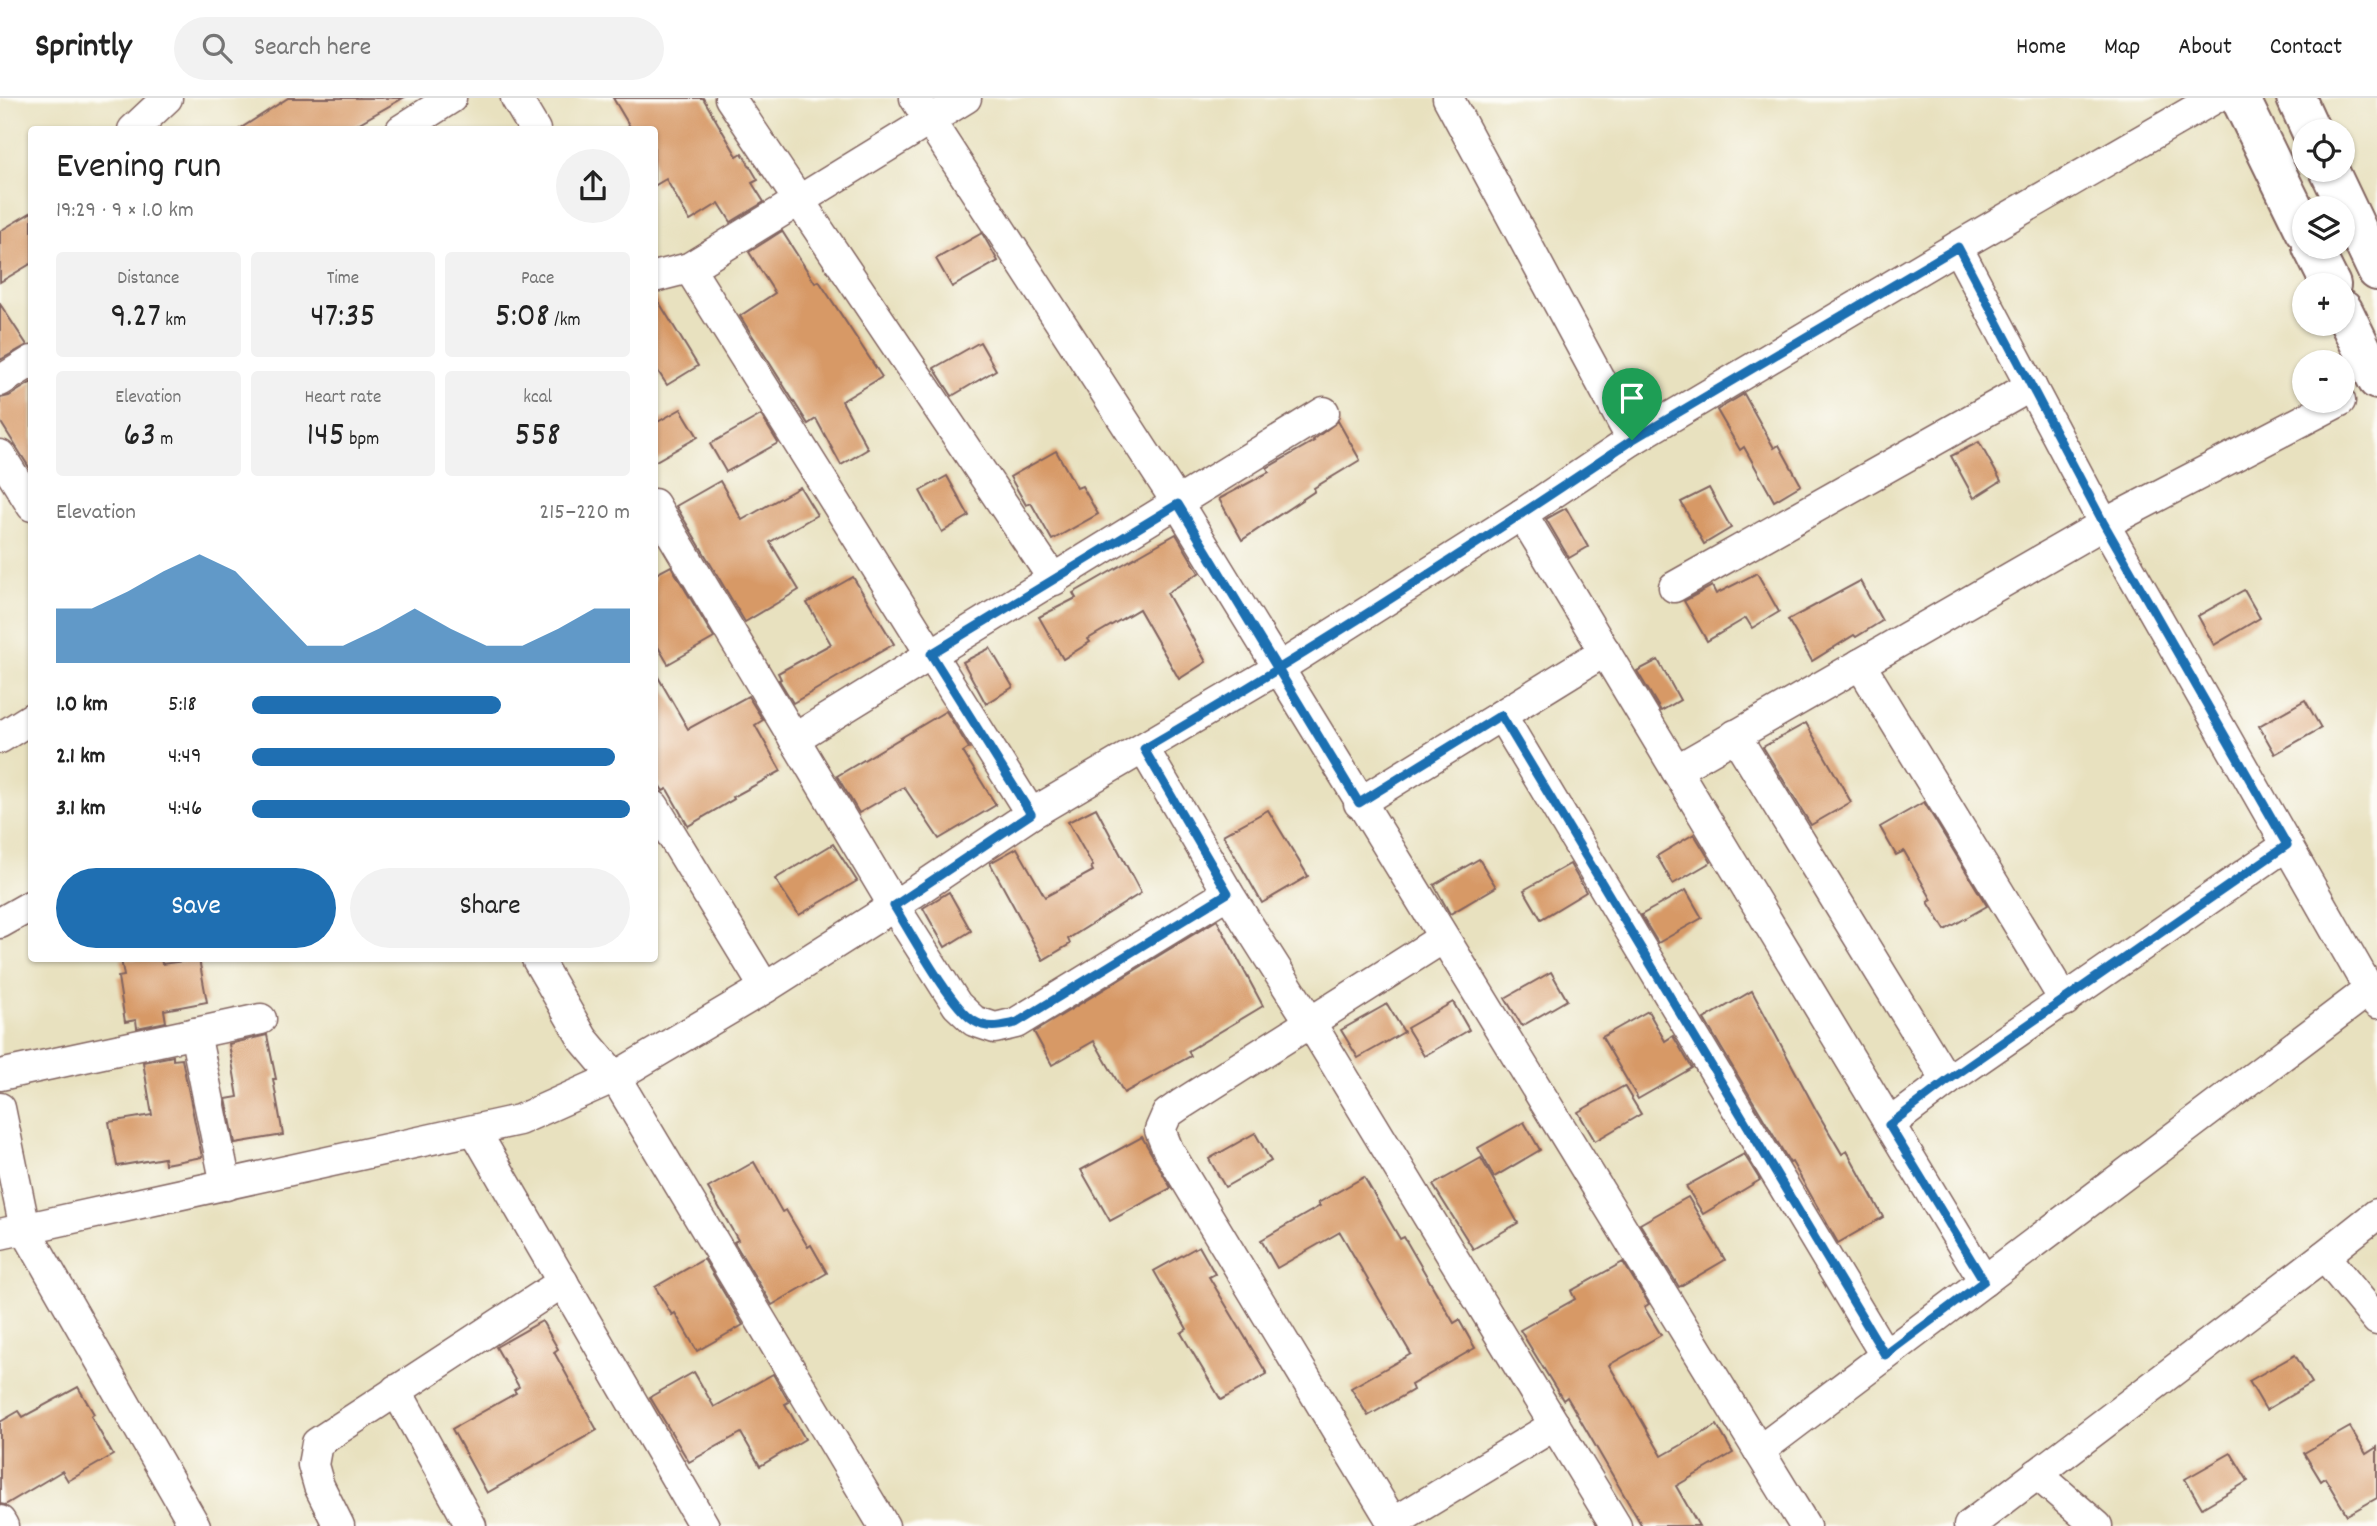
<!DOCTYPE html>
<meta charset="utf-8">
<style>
:root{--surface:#fff;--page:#f2f2f2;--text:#222;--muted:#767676;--line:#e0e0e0;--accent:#1f6fb2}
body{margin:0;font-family:Dekko,sans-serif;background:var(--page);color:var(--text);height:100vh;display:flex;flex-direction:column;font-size:26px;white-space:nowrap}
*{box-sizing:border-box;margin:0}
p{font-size:23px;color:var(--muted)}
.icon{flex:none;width:38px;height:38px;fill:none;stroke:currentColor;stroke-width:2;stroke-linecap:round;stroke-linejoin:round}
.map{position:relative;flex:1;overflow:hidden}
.sheet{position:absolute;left:28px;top:28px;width:630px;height:836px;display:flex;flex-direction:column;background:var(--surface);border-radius:7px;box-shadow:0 2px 5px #0004}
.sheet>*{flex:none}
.tools{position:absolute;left:2292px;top:21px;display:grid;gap:14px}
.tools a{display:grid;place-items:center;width:63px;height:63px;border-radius:50%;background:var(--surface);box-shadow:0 2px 5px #0004;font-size:35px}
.pin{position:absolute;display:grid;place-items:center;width:60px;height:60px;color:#fff;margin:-72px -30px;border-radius:50% 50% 50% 0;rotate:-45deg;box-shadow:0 0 7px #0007}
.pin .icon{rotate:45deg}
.round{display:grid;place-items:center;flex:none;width:74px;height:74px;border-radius:37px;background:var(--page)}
.headline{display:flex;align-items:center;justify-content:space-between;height:119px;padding:0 28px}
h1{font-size:38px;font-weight:600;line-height:52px}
.figures{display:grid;grid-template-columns:repeat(3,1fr);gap:10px;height:119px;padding:7px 28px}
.figures div{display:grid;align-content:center;border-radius:7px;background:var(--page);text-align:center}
.figures b{font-size:35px;font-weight:600}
.figures small{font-size:19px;font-weight:400}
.figures p{font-size:19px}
.chart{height:196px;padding:14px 28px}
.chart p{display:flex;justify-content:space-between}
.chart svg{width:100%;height:126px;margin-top:7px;fill:var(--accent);opacity:.7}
.action{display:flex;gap:14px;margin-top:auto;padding:14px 28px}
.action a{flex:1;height:80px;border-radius:42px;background:var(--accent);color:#fff;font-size:28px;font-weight:600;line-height:80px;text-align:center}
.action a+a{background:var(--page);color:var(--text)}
ul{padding:0 28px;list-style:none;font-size:23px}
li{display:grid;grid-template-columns:112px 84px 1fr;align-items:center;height:52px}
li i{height:18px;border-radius:9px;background:var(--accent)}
header{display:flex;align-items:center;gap:42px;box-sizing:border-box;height:98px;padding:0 35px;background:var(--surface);border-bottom:2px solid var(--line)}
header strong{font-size:33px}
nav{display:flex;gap:38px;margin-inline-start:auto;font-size:24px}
.search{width:490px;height:63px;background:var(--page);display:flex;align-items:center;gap:18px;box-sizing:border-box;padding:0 24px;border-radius:38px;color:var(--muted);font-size:26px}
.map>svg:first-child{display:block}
.building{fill:#d79966}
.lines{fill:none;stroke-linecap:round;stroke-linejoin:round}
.minor-casing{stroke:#81635f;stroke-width:33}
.trunk-casing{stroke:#81635f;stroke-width:42}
.minor{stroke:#fff;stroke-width:30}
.trunk{stroke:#fff;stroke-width:38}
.route-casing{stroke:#fff;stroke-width:14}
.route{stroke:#1f6fb2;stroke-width:9}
</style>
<header>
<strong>Sprintly</strong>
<div class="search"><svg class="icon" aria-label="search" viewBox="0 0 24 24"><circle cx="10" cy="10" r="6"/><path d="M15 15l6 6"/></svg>Search here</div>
<nav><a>Home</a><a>Map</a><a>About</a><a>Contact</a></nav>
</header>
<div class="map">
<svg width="2377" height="1428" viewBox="0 0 2377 1428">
<rect width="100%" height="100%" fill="#fdfcf7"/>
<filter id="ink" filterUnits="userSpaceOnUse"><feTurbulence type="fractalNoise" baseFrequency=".0143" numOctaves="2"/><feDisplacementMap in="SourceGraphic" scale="14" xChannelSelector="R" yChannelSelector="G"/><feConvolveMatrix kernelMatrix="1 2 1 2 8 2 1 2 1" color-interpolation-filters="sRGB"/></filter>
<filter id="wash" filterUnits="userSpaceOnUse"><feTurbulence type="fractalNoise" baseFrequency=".00686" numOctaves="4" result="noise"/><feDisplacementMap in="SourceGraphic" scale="28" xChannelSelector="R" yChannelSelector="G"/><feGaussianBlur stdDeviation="1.57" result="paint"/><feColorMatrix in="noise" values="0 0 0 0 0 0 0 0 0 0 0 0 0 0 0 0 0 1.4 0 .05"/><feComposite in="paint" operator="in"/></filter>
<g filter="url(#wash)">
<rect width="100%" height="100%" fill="#e8e1bf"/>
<g id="blocks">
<g class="building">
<polygon points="288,0 403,0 347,32 238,32"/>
<polygon points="613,0 703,0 737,58 742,55 758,82 752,85 764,104 731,124 719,105 690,123 666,81 654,88 654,32 632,32"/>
<polygon points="32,114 32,165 0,184 0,133"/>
<polygon points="782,133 815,185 819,183 882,279 842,303 868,351 841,367 816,321 808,326 740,218 775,195 749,154"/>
<polygon points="982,135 998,163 952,189 936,161"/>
<polygon points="654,196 698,268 667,287 654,267"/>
<polygon points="0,206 27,247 0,262"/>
<polygon points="980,244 996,272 952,298 934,270"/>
<polygon points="32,284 32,374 0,323 0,300 9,298"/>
<polygon points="1744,296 1774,350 1779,347 1801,387 1774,403 1744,349 1740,352 1717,312"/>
<polygon points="681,311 698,339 654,364 654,326"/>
<polygon points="761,317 778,345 726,374 710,346"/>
<polygon points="1338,323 1360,362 1314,390 1315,393 1242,442 1219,401 1269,374 1267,370 1314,343 1313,342"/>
<polygon points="1979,344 2001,383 1974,400 1951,358"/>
<polygon points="1056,353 1077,390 1082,388 1098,416 1052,442 1031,405 1026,407 1010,379"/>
<polygon points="947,378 969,418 942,434 920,393"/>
<polygon points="720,383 742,422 800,389 817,417 770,444 799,492 745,524 676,408"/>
<polygon points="1709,390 1731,430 1704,446 1681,404"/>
<polygon points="1566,410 1588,449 1569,460 1546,421"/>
<polygon points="1176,436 1199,475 1167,495 1206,564 1179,581 1139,511 1088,541 1090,544 1063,561 1039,519 1076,500 1073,495"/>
<polygon points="671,468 714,540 668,566 654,542 654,477"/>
<polygon points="1757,475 1779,514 1752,530 1746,520 1707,543 1684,503 1712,488 1716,496"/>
<polygon points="853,479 894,546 793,605 779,582 781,581 778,575 831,546 807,505"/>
<polygon points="1860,483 1882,523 1856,539 1854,537 1812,563 1788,522"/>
<polygon points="2244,492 2260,520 2214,547 2198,518"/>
<polygon points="990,550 1013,589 986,606 963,564"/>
<polygon points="1658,562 1680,602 1661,613 1637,573"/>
<polygon points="654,572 688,631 748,598 763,622 755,627 781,673 733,699 734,701 688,728 667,691 663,693 654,679"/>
<polygon points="2305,602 2321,630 2275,656 2259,628"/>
<polygon points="946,613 969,650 963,654 996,707 939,741 904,689 859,715 837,678"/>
<polygon points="1806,625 1851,704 1811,727 1763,649"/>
<polygon points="1924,704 1987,808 1945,832 1928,804 1932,802 1904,753 1896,757 1880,729"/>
<polygon points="1096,710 1141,795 1068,841 1070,846 1043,862 990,765 1017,750 1045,799 1093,773 1091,769 1093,768 1068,724"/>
<polygon points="1268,712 1308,778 1262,805 1223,737"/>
<polygon points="1694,736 1711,764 1673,786 1657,758"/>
<polygon points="833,746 857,783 799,817 775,781"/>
<polygon points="1479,761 1496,789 1450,816 1434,787"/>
<polygon points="1570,766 1586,794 1541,821 1524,792"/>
<polygon points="1686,792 1702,820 1658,845 1641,817"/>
<polygon points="949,794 971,833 945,849 923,810"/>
<polygon points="1217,822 1263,908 1188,953 1191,958 1124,995 1094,943 1052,967 1034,934"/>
<polygon points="121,861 161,861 162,866 199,861 207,904 164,912 166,924 137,930 136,922 125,924 118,879 124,878"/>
<polygon points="1551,874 1567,902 1522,928 1505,900"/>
<polygon points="1752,893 1816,1012 1842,1056 1847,1053 1883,1119 1838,1145 1792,1064 1790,1065 1704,921"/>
<polygon points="1453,904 1469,932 1424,958 1407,930"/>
<polygon points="1387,906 1404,934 1358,960 1341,932"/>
<polygon points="1648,913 1665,943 1673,938 1692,970 1638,1001 1602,939"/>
<polygon points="267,937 276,981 273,981 283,1037 235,1045 226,1001 238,999 229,946"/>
<polygon points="173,958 173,962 182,961 202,1059 165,1066 164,1060 117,1068 109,1024 152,1017 143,964"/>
<polygon points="1624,988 1641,1016 1595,1043 1578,1014"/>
<polygon points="1524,1024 1540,1052 1494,1079 1478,1050"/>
<polygon points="1255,1035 1271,1063 1225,1089 1209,1061"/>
<polygon points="1142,1039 1171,1090 1110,1123 1081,1072"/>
<polygon points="1744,1056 1760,1082 1703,1116 1686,1088"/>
<polygon points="1481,1060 1518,1125 1473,1151 1433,1087"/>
<polygon points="754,1064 782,1114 786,1112 808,1149 811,1147 827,1175 772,1207 734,1144 738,1142 708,1090"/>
<polygon points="1364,1079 1400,1141 1404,1139 1454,1225 1459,1222 1475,1250 1411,1287 1413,1292 1368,1318 1351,1290 1411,1256 1340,1134 1277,1170 1261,1142 1320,1108 1318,1105"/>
<polygon points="1688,1099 1725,1162 1679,1189 1640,1126"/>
<polygon points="1199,1148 1215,1176 1209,1179 1267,1276 1221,1302 1181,1235 1187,1231 1154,1173"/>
<polygon points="704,1161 743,1227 697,1253 675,1215 672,1217 655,1189"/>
<polygon points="1623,1164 1649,1206 1644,1209 1661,1237 1609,1267 1639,1318 1662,1358 1717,1327 1733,1355 1676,1388 1699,1428 1642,1428 1567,1299 1563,1302 1520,1232 1575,1201 1571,1193"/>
<polygon points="542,1223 558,1251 554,1254 597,1332 487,1395 452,1331 516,1295 514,1292 519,1289 496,1249"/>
<polygon points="2295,1257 2312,1285 2266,1312 2249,1283"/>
<polygon points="694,1274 714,1309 773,1276 789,1304 785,1306 805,1341 760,1368 741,1335 689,1364 650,1299"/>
<polygon points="78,1289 94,1316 91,1318 113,1357 68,1383 62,1373 5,1407 0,1406 0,1324 19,1313 23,1319"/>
<polygon points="2350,1329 2366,1356 2377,1349 2377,1400 2347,1417 2325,1380 2321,1383 2304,1355"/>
<polygon points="2231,1355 2248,1383 2202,1410 2185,1381"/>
</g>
</g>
</g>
<g filter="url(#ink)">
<use href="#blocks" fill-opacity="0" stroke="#81635f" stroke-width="2"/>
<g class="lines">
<defs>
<g id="minor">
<polyline points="516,0 535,32"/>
<polyline points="730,0 1054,482"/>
<polyline points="915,0 1178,406 1805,1428"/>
<polyline points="1448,0 1632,342"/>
<polyline points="133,32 167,0"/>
<polyline points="401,32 451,0"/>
<polyline points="1957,149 2104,426 2377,905"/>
<polyline points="689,170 1031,716"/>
<polyline points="654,179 689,170 966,0"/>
<polyline points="0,283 32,263"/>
<polyline points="0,357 32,408"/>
<polyline points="654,406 894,808 957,907 974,923 995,930 1016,925 1228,795"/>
<polyline points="1522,416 1984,1183"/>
<polyline points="1674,489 2031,288"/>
<polyline points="1860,566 2065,903"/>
<polyline points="1501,617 1885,1257"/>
<polyline points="1735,637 1947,983"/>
<polyline points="0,640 32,620"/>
<polyline points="794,641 1324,314"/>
<polyline points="1144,651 1228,795 1310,924 1616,1428"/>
<polyline points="1676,672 2104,426 2340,303"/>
<polyline points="1359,705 1605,553"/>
<polyline points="654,708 765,890"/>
<polyline points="0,825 32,807"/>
<polyline points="1443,840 1180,1007 1167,1016 1160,1032 1168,1052 1393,1425 1555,1327"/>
<polyline points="537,861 583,941 615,979 884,1428"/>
<polyline points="195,935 226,1087"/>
<polyline points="0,977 261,921"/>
<polyline points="0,1010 25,1131 195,1428"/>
<polyline points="1890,1026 1947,983 2287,747"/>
<polyline points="475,1033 704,1428"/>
<polyline points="0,1136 519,1022 615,979 765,890 894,808 1031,716 1279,570 1522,416 1632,342 1957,149 2215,0"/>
<polyline points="2324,1158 2377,1222"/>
<polyline points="396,1292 471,1428"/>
<polyline points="1759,1353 2369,892"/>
<polyline points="2037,1376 2097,1428"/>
<polyline points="0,1423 3,1428"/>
<polyline points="339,1428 319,1388 313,1367 317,1345 563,1184"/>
<polyline points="1969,1428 2324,1158 2377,1116"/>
</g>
<g id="trunk">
<polyline points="2240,0 2305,133"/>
<polyline points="2296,0 2311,33"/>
<polyline points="2329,72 2377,173"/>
<polyline points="2312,149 2331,187"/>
<polyline points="2343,212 2377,282"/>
</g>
</defs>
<use href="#minor" class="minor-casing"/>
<use href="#trunk" class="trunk-casing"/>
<use href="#minor" class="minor"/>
<use href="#trunk" class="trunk"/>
</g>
</g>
<g class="lines" filter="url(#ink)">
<defs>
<path id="route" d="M1632 342C1472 450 1310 555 1144 651L1228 795 1016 925C1001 928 988 932 974 923 951 909 910 834 894 808L1031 716 931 556 1178 406 1359 705 1501 617 1885 1257 1984 1183 1889 1027 1947 983 2287 747 2104 426 1958 149 1632 342"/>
</defs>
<use href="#route" class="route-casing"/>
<use href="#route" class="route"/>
</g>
</svg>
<div class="tools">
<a><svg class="icon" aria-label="locate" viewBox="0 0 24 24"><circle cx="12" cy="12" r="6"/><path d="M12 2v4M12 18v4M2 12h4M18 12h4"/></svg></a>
<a><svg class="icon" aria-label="layers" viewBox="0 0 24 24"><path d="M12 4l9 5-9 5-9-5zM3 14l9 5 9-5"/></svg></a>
<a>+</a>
<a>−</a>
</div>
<div class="pin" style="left:1632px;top:342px;background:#1e9e55"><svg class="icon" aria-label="arrive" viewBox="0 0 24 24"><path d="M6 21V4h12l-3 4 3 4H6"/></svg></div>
<section class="sheet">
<div class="headline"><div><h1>Evening run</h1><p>19:29 · 9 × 1.0 km</p></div><a class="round"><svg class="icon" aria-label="share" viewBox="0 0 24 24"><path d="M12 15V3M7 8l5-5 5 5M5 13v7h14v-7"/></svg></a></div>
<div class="figures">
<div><p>Distance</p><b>9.27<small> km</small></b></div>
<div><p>Time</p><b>47:35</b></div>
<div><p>Pace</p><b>5:08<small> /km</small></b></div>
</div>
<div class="figures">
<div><p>Elevation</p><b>63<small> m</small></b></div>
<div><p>Heart rate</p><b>145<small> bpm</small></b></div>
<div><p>kcal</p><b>558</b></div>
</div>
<div class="chart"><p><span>Elevation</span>215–220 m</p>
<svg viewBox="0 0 160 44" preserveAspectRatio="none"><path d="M0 44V25L10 25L20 19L30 12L40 6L50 12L60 25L70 38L80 38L90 32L100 25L110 32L120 38L130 38L140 32L150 25L160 25V44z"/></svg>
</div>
<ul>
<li><b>1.0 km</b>5:18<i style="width:66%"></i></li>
<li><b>2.1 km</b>4:49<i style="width:96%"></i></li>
<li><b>3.1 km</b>4:46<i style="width:100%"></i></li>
</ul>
<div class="action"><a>Save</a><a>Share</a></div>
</section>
</div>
